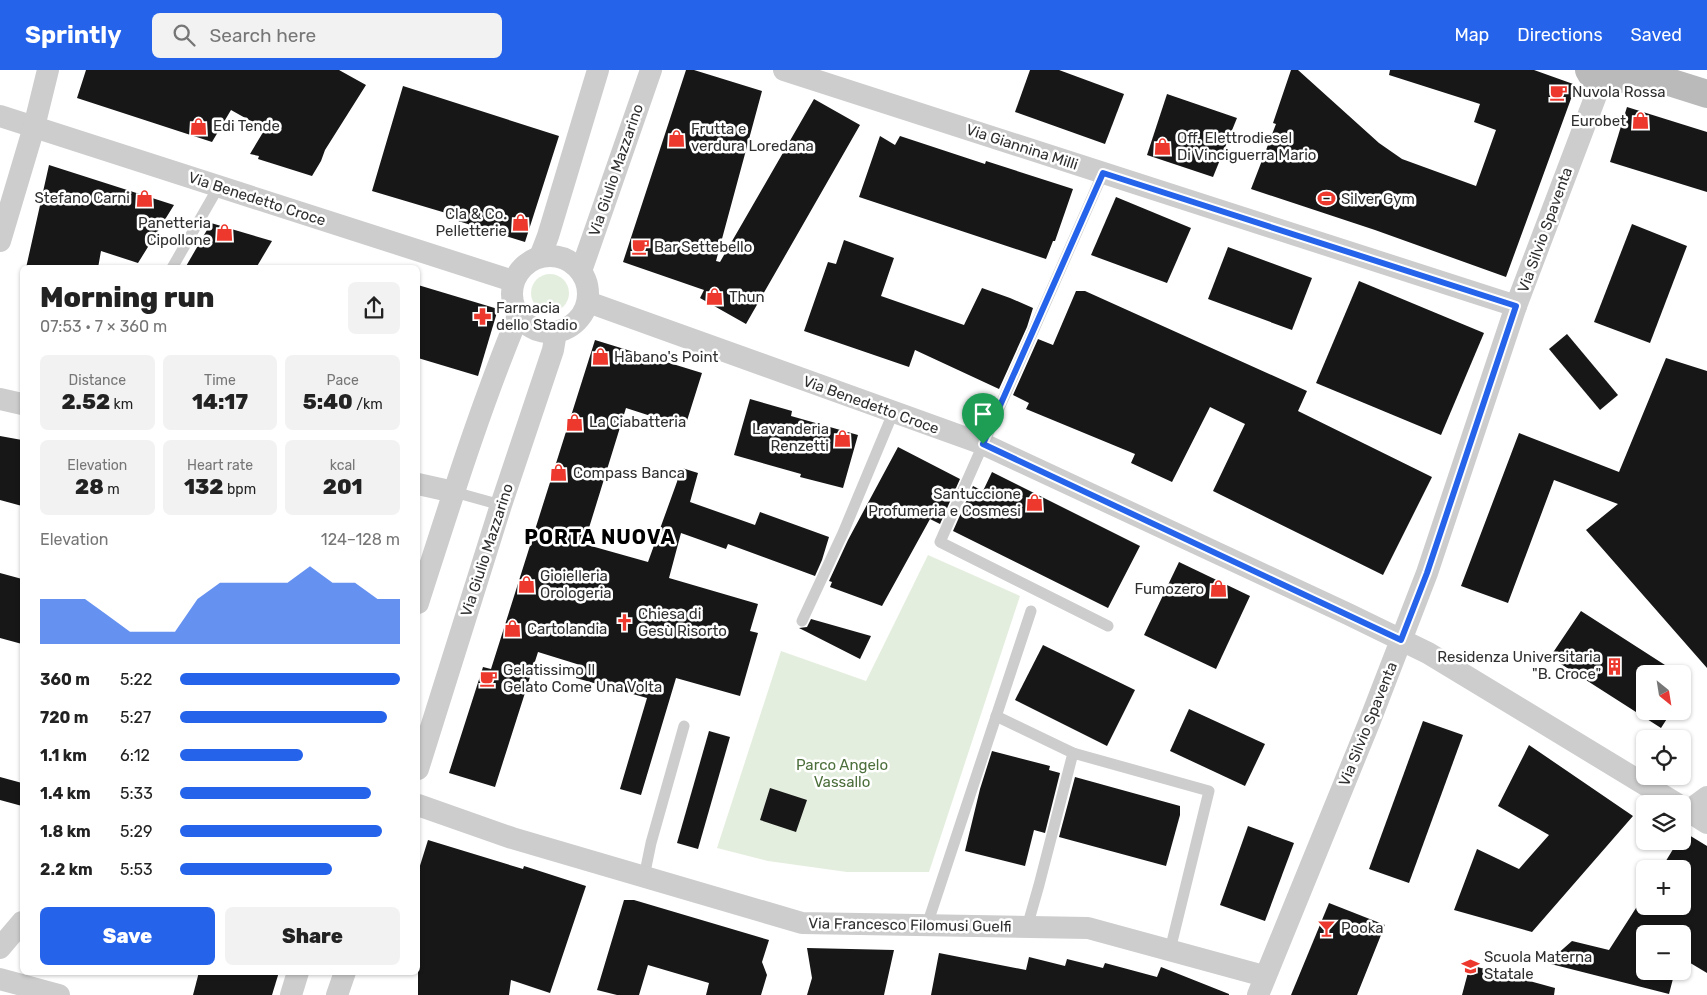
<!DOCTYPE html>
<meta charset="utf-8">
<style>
:root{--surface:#fff;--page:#f2f2f2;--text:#222;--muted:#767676;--accent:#2563eb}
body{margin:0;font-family:Rubik,sans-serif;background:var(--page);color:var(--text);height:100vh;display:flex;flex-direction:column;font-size:19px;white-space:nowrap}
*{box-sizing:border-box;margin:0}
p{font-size:16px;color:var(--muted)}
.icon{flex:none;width:28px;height:28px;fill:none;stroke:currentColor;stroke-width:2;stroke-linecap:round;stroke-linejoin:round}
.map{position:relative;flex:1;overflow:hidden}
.sheet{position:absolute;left:20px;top:195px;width:400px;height:710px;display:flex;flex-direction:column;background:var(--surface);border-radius:8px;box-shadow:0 1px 4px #0004}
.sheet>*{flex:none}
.needle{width:32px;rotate:150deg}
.buttons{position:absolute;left:1636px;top:595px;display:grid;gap:10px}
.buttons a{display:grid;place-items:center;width:55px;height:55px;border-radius:8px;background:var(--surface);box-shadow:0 1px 4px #0004;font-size:25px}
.pin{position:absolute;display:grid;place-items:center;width:42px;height:42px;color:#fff;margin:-51px -21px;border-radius:50% 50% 50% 0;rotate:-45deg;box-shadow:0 0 5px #0007}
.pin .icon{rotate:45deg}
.round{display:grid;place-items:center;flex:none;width:52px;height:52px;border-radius:8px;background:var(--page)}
.head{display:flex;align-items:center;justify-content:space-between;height:85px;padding:0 20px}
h1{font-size:28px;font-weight:800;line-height:38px}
.metrics{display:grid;grid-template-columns:repeat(3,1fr);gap:8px;height:85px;padding:5px 20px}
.metrics div{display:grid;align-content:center;border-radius:8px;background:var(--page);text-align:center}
.metrics b{font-size:21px;font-weight:800}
.metrics small{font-size:14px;font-weight:400}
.metrics p{font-size:14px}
.chart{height:140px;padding:10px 20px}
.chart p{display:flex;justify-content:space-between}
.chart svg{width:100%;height:90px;margin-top:5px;fill:var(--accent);opacity:.7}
.primary-button{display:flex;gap:10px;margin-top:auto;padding:10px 20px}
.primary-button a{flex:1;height:58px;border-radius:8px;background:var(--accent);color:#fff;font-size:20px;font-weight:800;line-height:58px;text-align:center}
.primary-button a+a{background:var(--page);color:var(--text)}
ul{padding:0 20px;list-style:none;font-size:16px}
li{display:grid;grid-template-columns:80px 60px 1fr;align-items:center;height:38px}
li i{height:12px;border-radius:6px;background:var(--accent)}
header{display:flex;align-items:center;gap:30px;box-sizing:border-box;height:70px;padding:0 25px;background:var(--accent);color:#fff}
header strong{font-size:24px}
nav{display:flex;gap:28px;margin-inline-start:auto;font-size:18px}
.search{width:350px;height:45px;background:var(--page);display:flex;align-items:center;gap:12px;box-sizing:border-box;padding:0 18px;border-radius:8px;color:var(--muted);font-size:19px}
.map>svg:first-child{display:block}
.green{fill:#e4eede}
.building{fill:#171717}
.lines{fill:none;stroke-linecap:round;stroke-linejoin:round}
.lane{stroke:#cdcdcd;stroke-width:11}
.street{stroke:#cdcdcd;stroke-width:22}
.secondary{stroke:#bababa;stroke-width:28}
.route-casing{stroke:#fff;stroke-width:10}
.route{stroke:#2563eb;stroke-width:6}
.labels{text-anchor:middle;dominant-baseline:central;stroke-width:5;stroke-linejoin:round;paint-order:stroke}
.poi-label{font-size:15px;fill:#303030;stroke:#fff;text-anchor:start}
.street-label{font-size:15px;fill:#303030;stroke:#fff}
.park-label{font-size:15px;fill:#4c6f3b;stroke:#fff}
.district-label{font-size:20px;font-weight:bold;letter-spacing:1px;fill:#000;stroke:#fff}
</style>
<header>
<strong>Sprintly</strong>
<div class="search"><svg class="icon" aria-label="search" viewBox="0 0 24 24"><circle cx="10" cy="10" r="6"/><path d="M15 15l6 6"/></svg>Search here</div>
<nav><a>Map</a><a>Directions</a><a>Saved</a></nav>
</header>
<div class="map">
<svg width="1707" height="925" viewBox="0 0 1707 925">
<rect width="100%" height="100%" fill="#fff"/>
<g class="green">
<circle cx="550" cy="223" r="19"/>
<polygon points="928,485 1020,526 929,802 847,802 768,791 717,778 781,581 866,611"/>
</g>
<g class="building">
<polygon points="86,0 339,0 366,15 325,80 321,91 312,106 258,89 259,86 250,84 265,59 231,40 212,72 77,28"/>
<polygon points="686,0 694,0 762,21 716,191 720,192 814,29 860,55 746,254 700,228 704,220 623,192"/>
<polygon points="1030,0 1059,0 1124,24 1105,74 1015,42"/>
<polygon points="1291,0 1298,0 1379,73 1402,89 1476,116 1496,60 1474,52 1480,34 1389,5 1390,0 1534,0 1576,15 1506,207 1375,160 1251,119 1276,54 1273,53"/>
<polygon points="403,16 559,66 525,172 455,150 456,146 372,121"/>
<polygon points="1167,24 1237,48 1213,107 1147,85"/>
<polygon points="1627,37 1707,62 1707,122 1610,92"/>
<polygon points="880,66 895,75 900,66 985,94 986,91 1073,119 1055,171 1053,171 1046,189 859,127"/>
<polygon points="49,95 174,135 138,193 101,181 98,198 26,198"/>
<polygon points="1116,127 1191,158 1167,213 1091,185"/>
<polygon points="211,153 272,171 256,198 185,198"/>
<polygon points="1632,154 1687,176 1650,273 1594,252"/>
<polygon points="844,170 894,188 881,226 964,255 982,218 1010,228 1033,238 1027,257 999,319 915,280 909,297 804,261 828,192 836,194"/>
<polygon points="1228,177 1312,208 1292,260 1208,229"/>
<polygon points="1359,211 1484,263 1441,365 1316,313"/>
<polygon points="418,215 498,239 478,306 418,288"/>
<polygon points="1076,221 1085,221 1307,321 1298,341 1432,407 1383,505 1213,421 1245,354 1210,337 1172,412 1131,393 1135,384 1026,339 1029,333 1013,325 1038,269 1053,275"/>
<polygon points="1567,264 1618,325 1600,340 1549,279"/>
<polygon points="595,270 702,303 685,357 626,338 584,474 648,492 682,398 698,403 690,432 755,455 760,442 829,467 822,490 815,506 728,474 726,479 681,463 669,508 758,534 750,561 758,563 740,626 676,608 641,725 620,719 647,628 576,608 580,595 538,582 495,717 449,703 483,597 491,599"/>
<polygon points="1666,288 1707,301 1707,598 1586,460 1618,434 1554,410 1508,533 1461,516 1519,363 1619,402"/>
<polygon points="750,329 792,341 791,346 858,365 843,418 800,407 801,404 734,385"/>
<polygon points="0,366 22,370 22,436 0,430"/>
<polygon points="898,377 960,409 940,454 930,449 882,536 830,517 832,512 829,511 848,470"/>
<polygon points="992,402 1140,476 1108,538 953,461 973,416 983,421"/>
<polygon points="1179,492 1250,526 1216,599 1144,565"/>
<polygon points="0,503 22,509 22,574 0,568"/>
<polygon points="1581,541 1679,604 1645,604 1645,641 1672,641 1661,658 1550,587"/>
<polygon points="811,549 871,566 860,589 799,558 807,557"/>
<polygon points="1043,575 1135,620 1107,676 1015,630"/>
<polygon points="1682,606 1691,611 1682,625"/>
<polygon points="1189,639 1265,674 1245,716 1170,681"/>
<polygon points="1423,651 1463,665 1409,813 1369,799"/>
<polygon points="709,661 730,667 698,779 677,773"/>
<polygon points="1529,675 1633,746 1532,862 1454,840 1477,779 1519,799 1549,765 1498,736"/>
<polygon points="992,681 1050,696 1049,700 1060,703 1045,763 1034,760 1025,796 965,781 980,719"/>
<polygon points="0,707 22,713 22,736 0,730"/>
<polygon points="1075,707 1180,736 1180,745 1166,796 1059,767"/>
<polygon points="770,718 807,730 796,762 760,750"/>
<polygon points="1248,756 1294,773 1265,851 1220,835"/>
<polygon points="1684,762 1707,776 1707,903 1682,888 1682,864 1645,864 1645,901 1675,901 1669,924 1547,893 1572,871 1609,880 1645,824 1645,836 1682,836 1682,799 1661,799 1678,771 1682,771"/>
<polygon points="428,770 523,799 524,796 586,816 550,923 511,910 509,925 418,925 418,802"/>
<polygon points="624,830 634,830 769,870 762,892 767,905 761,925 706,925 709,913 648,895 639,925 617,925 597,920"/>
<polygon points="1329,833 1385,855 1357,925 1291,925"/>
<polygon points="807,878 894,880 884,925 807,925 812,908"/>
<polygon points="939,883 1026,900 1029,887 1065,896 1067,889 1103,898 1105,893 1157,907 1161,897 1229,924 1229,925 931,925"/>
<polygon points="1470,895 1555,918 1554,925 1462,925"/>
<polygon points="199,902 279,902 272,925 193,925"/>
</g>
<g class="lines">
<g class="lane">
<polyline points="1103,103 940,472 1108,556"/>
<polyline points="172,198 219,116"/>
<polyline points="454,422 501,435"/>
<polyline points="802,551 843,463 893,343"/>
<polyline points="996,646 1073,683 1039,815 1027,857"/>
<polyline points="1073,683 1209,721 1170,880"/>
<polyline points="644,807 651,773 684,656"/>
<polyline points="927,855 1031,541"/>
</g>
<g class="street">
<polyline points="784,0 1516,236"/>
<polyline points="0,46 513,211"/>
<polyline points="0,171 34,57 48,0"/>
<circle cx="550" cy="224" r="38"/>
<polyline points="540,187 548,166 598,0"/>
<polyline points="581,201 651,0"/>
<polyline points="588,232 983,374 1348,544 1428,583 1677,734"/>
<polyline points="0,329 22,334"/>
<polyline points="418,414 454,422"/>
<path d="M418 533C449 437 479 340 518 246"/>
<polyline points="418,699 501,435 553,280 556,262"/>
<polyline points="418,735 512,768 802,853 1088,858 1264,906"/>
<polyline points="1682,737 1707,753"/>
<polyline points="1688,741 1707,727"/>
<polyline points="0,878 22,852"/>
<polyline points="0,909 59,925"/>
<polyline points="291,925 298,902"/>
<polyline points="337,925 345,902"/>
<polyline points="1258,925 1369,653 1427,503 1516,236 1601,12"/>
</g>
<g class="secondary">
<path d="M1589 0C1597 17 1618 16 1626 0"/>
<polyline points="1631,0 1707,24"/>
</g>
</g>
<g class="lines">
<defs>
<polygon id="route" points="1103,103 1516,236 1427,503 1401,570 983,374"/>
</defs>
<use href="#route" class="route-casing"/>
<use href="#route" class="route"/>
</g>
<defs>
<symbol id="cafe-bare" viewBox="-9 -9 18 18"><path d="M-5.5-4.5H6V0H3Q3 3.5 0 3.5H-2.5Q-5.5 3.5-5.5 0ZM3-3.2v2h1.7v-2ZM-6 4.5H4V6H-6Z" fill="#ed392d" stroke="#fff" stroke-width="2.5" paint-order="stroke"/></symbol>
<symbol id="shop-bare" viewBox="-9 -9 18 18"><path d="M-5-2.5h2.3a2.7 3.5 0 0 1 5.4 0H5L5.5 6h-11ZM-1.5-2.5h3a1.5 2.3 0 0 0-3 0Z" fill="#ed392d" stroke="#fff" stroke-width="2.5" paint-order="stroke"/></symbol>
<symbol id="stadium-bare" viewBox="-9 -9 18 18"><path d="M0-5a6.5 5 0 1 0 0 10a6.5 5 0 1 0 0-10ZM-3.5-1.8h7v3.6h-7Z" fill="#ed392d" stroke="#fff" stroke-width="2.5" paint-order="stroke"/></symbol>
<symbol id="pharmacy-bare" viewBox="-9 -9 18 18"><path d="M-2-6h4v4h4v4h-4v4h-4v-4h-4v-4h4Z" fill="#ed392d" stroke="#fff" stroke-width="2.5" paint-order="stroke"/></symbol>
<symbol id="church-bare" viewBox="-9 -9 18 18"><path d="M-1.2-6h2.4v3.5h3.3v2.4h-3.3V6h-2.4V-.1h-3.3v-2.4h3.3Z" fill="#ed392d" stroke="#fff" stroke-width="2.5" paint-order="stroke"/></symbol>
<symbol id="building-bare" viewBox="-9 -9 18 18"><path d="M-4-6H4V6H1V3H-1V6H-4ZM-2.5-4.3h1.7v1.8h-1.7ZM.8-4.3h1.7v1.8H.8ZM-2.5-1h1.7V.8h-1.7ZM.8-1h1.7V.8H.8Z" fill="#ed392d" stroke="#fff" stroke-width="2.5" paint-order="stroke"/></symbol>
<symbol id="bar-bare" viewBox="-9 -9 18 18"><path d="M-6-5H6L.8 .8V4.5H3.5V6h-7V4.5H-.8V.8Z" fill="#ed392d" stroke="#fff" stroke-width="2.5" paint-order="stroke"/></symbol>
<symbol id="school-bare" viewBox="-9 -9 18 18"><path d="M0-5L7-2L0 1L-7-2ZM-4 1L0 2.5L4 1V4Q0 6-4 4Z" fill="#ed392d" stroke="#fff" stroke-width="2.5" paint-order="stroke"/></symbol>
</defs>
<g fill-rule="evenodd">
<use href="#cafe-bare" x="1546" y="10" width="25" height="25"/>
<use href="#shop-bare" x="1628" y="38" width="25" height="25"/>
<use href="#shop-bare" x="186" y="44" width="25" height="25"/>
<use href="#shop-bare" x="664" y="56" width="25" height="25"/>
<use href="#shop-bare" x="1150" y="64" width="25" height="25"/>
<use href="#shop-bare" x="132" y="116" width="25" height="25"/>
<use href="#stadium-bare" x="1314" y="116" width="25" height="25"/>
<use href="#shop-bare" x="508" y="140" width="25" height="25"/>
<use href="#shop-bare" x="212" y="150" width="25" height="25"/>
<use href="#cafe-bare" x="628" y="164" width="25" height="25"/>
<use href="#shop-bare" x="702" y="214" width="25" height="25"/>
<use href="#pharmacy-bare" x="470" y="234" width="25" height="25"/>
<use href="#shop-bare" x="588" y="274" width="25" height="25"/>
<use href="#shop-bare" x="562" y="340" width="25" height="25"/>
<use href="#shop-bare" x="830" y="356" width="25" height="25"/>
<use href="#shop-bare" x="546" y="390" width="25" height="25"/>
<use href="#shop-bare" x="1022" y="420" width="25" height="25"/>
<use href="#shop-bare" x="514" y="502" width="25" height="25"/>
<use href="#shop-bare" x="1206" y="506" width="25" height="25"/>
<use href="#church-bare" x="612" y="540" width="25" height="25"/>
<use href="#shop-bare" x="500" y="546" width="25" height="25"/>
<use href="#building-bare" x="1602" y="584" width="25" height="25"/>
<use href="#cafe-bare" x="476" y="596" width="25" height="25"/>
<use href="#bar-bare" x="1314" y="846" width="25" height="25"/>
<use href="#school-bare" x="1458" y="884" width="25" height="25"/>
</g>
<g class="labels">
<g class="poi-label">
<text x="1572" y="22">Nuvola Rossa</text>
<text x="1626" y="51" text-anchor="end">Eurobet</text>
<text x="213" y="56">Edi Tende</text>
<text x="691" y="59">Frutta e<tspan x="691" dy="17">verdura Loredana</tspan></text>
<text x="1177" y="68">Off. Elettrodiesel<tspan x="1177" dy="17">Di Vinciguerra Mario</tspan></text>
<text x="130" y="128" text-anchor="end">Stefano Carni</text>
<text x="1341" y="129">Silver Gym</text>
<text x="507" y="144" text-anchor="end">Cla &amp; Co.<tspan x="507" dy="17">Pelletterie</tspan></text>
<text x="211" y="153" text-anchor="end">Panetteria<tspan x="211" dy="17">Cipollone</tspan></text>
<text x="654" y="177">Bar Settebello</text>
<text x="729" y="227">Thun</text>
<text x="496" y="238">Farmacia<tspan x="496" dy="17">dello Stadio</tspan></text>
<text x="614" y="287">Habano's Point</text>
<text x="589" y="352">La Ciabatteria</text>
<text x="829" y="359" text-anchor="end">Lavanderia<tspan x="829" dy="17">Renzetti</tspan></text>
<text x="573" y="403">Compass Banca</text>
<text x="1021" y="424" text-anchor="end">Santuccione<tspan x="1021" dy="17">Profumeria e Cosmesi</tspan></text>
<text x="540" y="506">Gioielleria<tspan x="540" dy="17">Orologeria</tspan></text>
<text x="1204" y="519" text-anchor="end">Fumozero</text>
<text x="638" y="544">Chiesa di<tspan x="638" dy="17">Gesù Risorto</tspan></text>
<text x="527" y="559">Cartolandia</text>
<text x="1601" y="587" text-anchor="end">Residenza Universitaria<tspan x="1601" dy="17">"B. Croce"</tspan></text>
<text x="503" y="600">Gelatissimo Il<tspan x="503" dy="17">Gelato Come Una Volta</tspan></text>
<text x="1341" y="858">Pooka</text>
<text x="1484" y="887">Scuola Materna<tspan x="1484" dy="17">Statale</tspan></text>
</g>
<g class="street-label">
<text transform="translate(1022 77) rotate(18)">Via Giannina Milli</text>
<text transform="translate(616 100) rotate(-71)">Via Giulio Mazzarino</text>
<text transform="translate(257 129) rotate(18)">Via Benedetto Croce</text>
<text transform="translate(1545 160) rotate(-70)">Via Silvio Spaventa</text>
<text transform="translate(871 335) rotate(20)">Via Benedetto Croce</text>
<text transform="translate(487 480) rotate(-72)">Via Giulio Mazzarino</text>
<text transform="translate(1368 654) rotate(-68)">Via Silvio Spaventa</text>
<text transform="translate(910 855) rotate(1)">Via Francesco Filomusi Guelfi</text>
</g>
<g class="park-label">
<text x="842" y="695">Parco Angelo<tspan x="842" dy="17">Vassallo</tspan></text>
</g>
<g class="district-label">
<text x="600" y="467">PORTA NUOVA</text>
</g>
</g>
</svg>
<div class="buttons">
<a><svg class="needle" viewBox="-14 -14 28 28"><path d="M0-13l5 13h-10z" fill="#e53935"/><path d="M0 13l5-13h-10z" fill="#767676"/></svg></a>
<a><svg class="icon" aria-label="locate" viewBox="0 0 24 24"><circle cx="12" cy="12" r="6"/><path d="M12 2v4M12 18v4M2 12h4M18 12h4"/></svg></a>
<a><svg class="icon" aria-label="layers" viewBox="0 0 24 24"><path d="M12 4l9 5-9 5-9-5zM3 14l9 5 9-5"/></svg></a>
<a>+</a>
<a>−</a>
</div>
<div class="pin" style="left:983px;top:374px;background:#1e9e55"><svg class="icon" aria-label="arrive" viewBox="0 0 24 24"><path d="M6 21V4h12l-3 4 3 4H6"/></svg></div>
<section class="sheet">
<div class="head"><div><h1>Morning run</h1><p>07:53 · 7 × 360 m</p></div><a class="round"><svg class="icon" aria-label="share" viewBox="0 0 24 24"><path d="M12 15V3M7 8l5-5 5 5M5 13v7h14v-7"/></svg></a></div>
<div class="metrics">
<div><p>Distance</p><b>2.52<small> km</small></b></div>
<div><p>Time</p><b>14:17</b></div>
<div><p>Pace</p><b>5:40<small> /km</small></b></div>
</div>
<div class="metrics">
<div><p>Elevation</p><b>28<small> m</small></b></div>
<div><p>Heart rate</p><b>132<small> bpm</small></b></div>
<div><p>kcal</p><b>201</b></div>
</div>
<div class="chart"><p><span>Elevation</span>124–128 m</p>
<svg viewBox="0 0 160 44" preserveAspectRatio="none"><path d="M0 44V22L10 22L20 22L30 30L40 38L50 38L60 38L70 22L80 14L90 14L100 14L110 14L120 6L130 14L140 14L150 22L160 22V44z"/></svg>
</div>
<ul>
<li><b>360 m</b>5:22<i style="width:100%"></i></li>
<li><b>720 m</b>5:27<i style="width:94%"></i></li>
<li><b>1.1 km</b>6:12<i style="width:56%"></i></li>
<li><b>1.4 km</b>5:33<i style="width:87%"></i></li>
<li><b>1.8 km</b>5:29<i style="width:92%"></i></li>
<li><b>2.2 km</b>5:53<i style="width:69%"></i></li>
</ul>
<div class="primary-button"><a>Save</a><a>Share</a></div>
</section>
</div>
